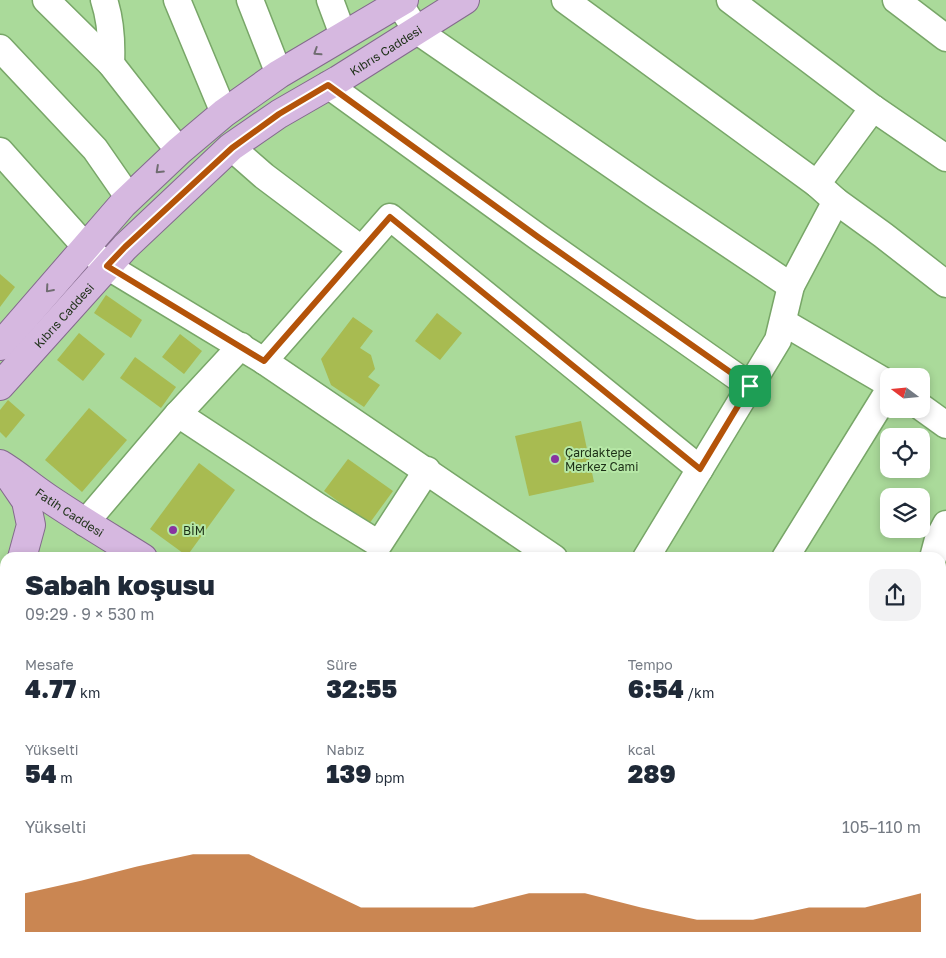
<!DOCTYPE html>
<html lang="tr">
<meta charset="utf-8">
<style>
:root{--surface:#fff;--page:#f2f2f3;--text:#1f2937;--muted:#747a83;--accent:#b45309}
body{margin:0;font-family:"Golos Text",sans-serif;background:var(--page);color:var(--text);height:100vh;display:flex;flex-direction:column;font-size:19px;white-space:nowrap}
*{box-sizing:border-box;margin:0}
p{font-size:16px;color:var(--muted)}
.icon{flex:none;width:28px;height:28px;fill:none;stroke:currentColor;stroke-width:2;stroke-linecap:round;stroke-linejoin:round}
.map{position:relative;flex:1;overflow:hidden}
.sheet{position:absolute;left:0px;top:552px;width:946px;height:406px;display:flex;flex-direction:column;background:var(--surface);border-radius:15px 15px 0 0;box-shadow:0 2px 8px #0003}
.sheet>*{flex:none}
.needle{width:32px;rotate:286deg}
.fabs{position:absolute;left:880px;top:368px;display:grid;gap:10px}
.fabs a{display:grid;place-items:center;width:50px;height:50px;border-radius:10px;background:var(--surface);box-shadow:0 2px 8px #0003;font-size:25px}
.pin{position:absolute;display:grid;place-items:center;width:42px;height:42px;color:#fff;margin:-21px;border-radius:10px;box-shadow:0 2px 8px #0006}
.round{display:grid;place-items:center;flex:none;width:52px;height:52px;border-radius:15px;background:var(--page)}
.summary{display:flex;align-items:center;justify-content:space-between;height:85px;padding:0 25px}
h1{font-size:28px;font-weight:800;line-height:38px}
.figures{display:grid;grid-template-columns:repeat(3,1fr);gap:8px;height:85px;padding:5px 25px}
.figures div{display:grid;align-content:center}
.figures b{font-size:25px;font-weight:800}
.figures small{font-size:14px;font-weight:400}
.figures p{font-size:14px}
.chart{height:140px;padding:10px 25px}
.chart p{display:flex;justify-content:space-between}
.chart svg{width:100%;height:90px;margin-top:5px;fill:var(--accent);opacity:.7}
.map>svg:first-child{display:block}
.building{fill:#a8bb51}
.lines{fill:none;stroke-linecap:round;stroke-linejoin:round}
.minor-casing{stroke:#78a668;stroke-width:29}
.major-casing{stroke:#836a8c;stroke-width:30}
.minor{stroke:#fff;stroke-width:26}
.major{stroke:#d6b8e0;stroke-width:28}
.oneway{stroke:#706d71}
.route-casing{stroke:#fff;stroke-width:10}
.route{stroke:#b45309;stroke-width:6}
.poi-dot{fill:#8833a1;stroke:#b6e7a6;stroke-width:2}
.labels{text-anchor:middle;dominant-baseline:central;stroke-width:4;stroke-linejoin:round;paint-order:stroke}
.street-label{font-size:12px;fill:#1c2f16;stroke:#b6e7a6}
.poi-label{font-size:12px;fill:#1c2f16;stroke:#b6e7a6;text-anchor:start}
</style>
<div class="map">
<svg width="946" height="958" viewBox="0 0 946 958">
<rect width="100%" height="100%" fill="#aada9a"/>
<g class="building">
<polygon points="0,274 15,287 0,307"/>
<polygon points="106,295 142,320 131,338 94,313"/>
<polygon points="437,313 462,333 440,360 415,341"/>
<polygon points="353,317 373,331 360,348 371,355 375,369 368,377 380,385 364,407 331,385 321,359"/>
<polygon points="79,333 105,354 83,381 57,360"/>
<polygon points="180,334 202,351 184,374 162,357"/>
<polygon points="135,357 176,387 161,408 120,378"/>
<polygon points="8,400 25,415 6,438 0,432 0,410"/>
<polygon points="89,408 127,440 82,492 45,460"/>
<polygon points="581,421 594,482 529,496 515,436"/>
<polygon points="348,459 393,491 369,524 324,491"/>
<polygon points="199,463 235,490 187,556 150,529"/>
<polygon points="513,954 542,954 548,958 510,958"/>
</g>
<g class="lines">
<defs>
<g id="minor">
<polyline points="46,0 111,64 179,151"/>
<path d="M104 0C111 21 112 42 111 64"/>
<polyline points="177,0 224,113"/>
<polyline points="250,0 279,74"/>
<polyline points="330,0 343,35"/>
<polyline points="565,0 817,184 836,201 883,235 946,284"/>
<polyline points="730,0 873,108 946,158"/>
<polyline points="896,0 946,38"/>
<polyline points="399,3 416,30 654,194 791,286"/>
<polyline points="0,48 95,149 129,198"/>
<polyline points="328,85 538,237 750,386"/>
<polyline points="231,147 264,176 361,249"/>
<polyline points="0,151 85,246 107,266 264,361 554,558"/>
<polyline points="817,184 873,108"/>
<polyline points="783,322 889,384"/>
<polyline points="264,361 390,217 700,469"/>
<polyline points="921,407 946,425"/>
<polyline points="178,414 319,507 379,544 427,470"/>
<polyline points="85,523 178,414 241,346"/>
<polyline points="646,558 778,340 791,286 836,201"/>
<polyline points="785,558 889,390"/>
<polyline points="933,558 938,539 946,524"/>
<polyline points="941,594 946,595"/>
<polyline points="941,716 946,726"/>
<polyline points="0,778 5,780"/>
<polyline points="941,849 946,841"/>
<polyline points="941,942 946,946"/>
<polyline points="308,954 315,958"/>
<polyline points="578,958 581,954"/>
</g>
<g id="major">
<polyline points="0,346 123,204 179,151 224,113 279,74 404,0"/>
<path id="s1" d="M0 386 125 247 231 147 279 114 338 80 465 0"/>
<path id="s2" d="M0 464C17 474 31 487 48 498 79 519 111 538 143 558"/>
<polyline points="9,476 26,501 31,525 22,558"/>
<polyline points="656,954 662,958"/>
<polyline points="723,954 729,958"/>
</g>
</defs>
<use href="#minor" class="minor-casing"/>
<use href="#major" class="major-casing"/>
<use href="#minor" class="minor"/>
<use href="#major" class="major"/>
</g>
<defs><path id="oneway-chevron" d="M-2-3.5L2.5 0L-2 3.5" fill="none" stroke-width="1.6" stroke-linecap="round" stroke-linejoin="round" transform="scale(1.25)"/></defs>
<g class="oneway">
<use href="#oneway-chevron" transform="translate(317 52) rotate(147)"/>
<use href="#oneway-chevron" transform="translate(159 170) rotate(137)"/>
<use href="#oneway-chevron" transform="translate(49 289) rotate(131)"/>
</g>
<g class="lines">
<defs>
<polygon id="route" points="328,85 538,237 750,386 700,469 390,217 264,361 107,266 125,247 232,148 279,114"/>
</defs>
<use href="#route" class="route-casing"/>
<use href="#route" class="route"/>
</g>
<g class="poi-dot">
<circle cx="555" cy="459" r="5"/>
<circle cx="173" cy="530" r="5"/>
</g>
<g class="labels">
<g class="street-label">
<text stroke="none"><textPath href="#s1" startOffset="515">Kıbrıs Caddesi</textPath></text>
<text stroke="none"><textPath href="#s1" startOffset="95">Kıbrıs Caddesi</textPath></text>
<text stroke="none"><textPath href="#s2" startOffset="85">Fatih Caddesi</textPath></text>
</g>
<g class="poi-label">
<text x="565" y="452">Çardaktepe<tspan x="565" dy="14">Merkez Cami</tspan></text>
<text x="183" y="530">BİM</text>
</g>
</g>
</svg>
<div class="fabs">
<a><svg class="needle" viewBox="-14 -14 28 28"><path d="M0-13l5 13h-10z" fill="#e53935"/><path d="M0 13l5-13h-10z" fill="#747a83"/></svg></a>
<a><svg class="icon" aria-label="locate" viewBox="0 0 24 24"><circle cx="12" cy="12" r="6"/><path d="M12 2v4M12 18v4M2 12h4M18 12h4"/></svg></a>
<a><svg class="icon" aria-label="layers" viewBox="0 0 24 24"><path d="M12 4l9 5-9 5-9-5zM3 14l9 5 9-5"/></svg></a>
</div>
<div class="pin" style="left:750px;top:386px;background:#1e9e55"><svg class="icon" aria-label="arrive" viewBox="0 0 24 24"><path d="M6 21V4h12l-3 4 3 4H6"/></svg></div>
<section class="sheet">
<div class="summary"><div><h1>Sabah koşusu</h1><p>09:29 · 9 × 530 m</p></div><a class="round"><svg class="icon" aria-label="share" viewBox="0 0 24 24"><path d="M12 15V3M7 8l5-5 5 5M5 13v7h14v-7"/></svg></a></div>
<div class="figures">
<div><p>Mesafe</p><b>4.77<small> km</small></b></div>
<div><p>Süre</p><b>32:55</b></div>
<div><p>Tempo</p><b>6:54<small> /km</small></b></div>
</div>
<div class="figures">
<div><p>Yükselti</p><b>54<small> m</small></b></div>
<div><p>Nabız</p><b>139<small> bpm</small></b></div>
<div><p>kcal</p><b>289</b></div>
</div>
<div class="chart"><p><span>Yükselti</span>105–110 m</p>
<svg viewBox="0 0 160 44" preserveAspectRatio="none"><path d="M0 44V25L10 19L20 12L30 6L40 6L50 19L60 32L70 32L80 32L90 25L100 25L110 32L120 38L130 38L140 32L150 32L160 25V44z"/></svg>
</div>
</section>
</div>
